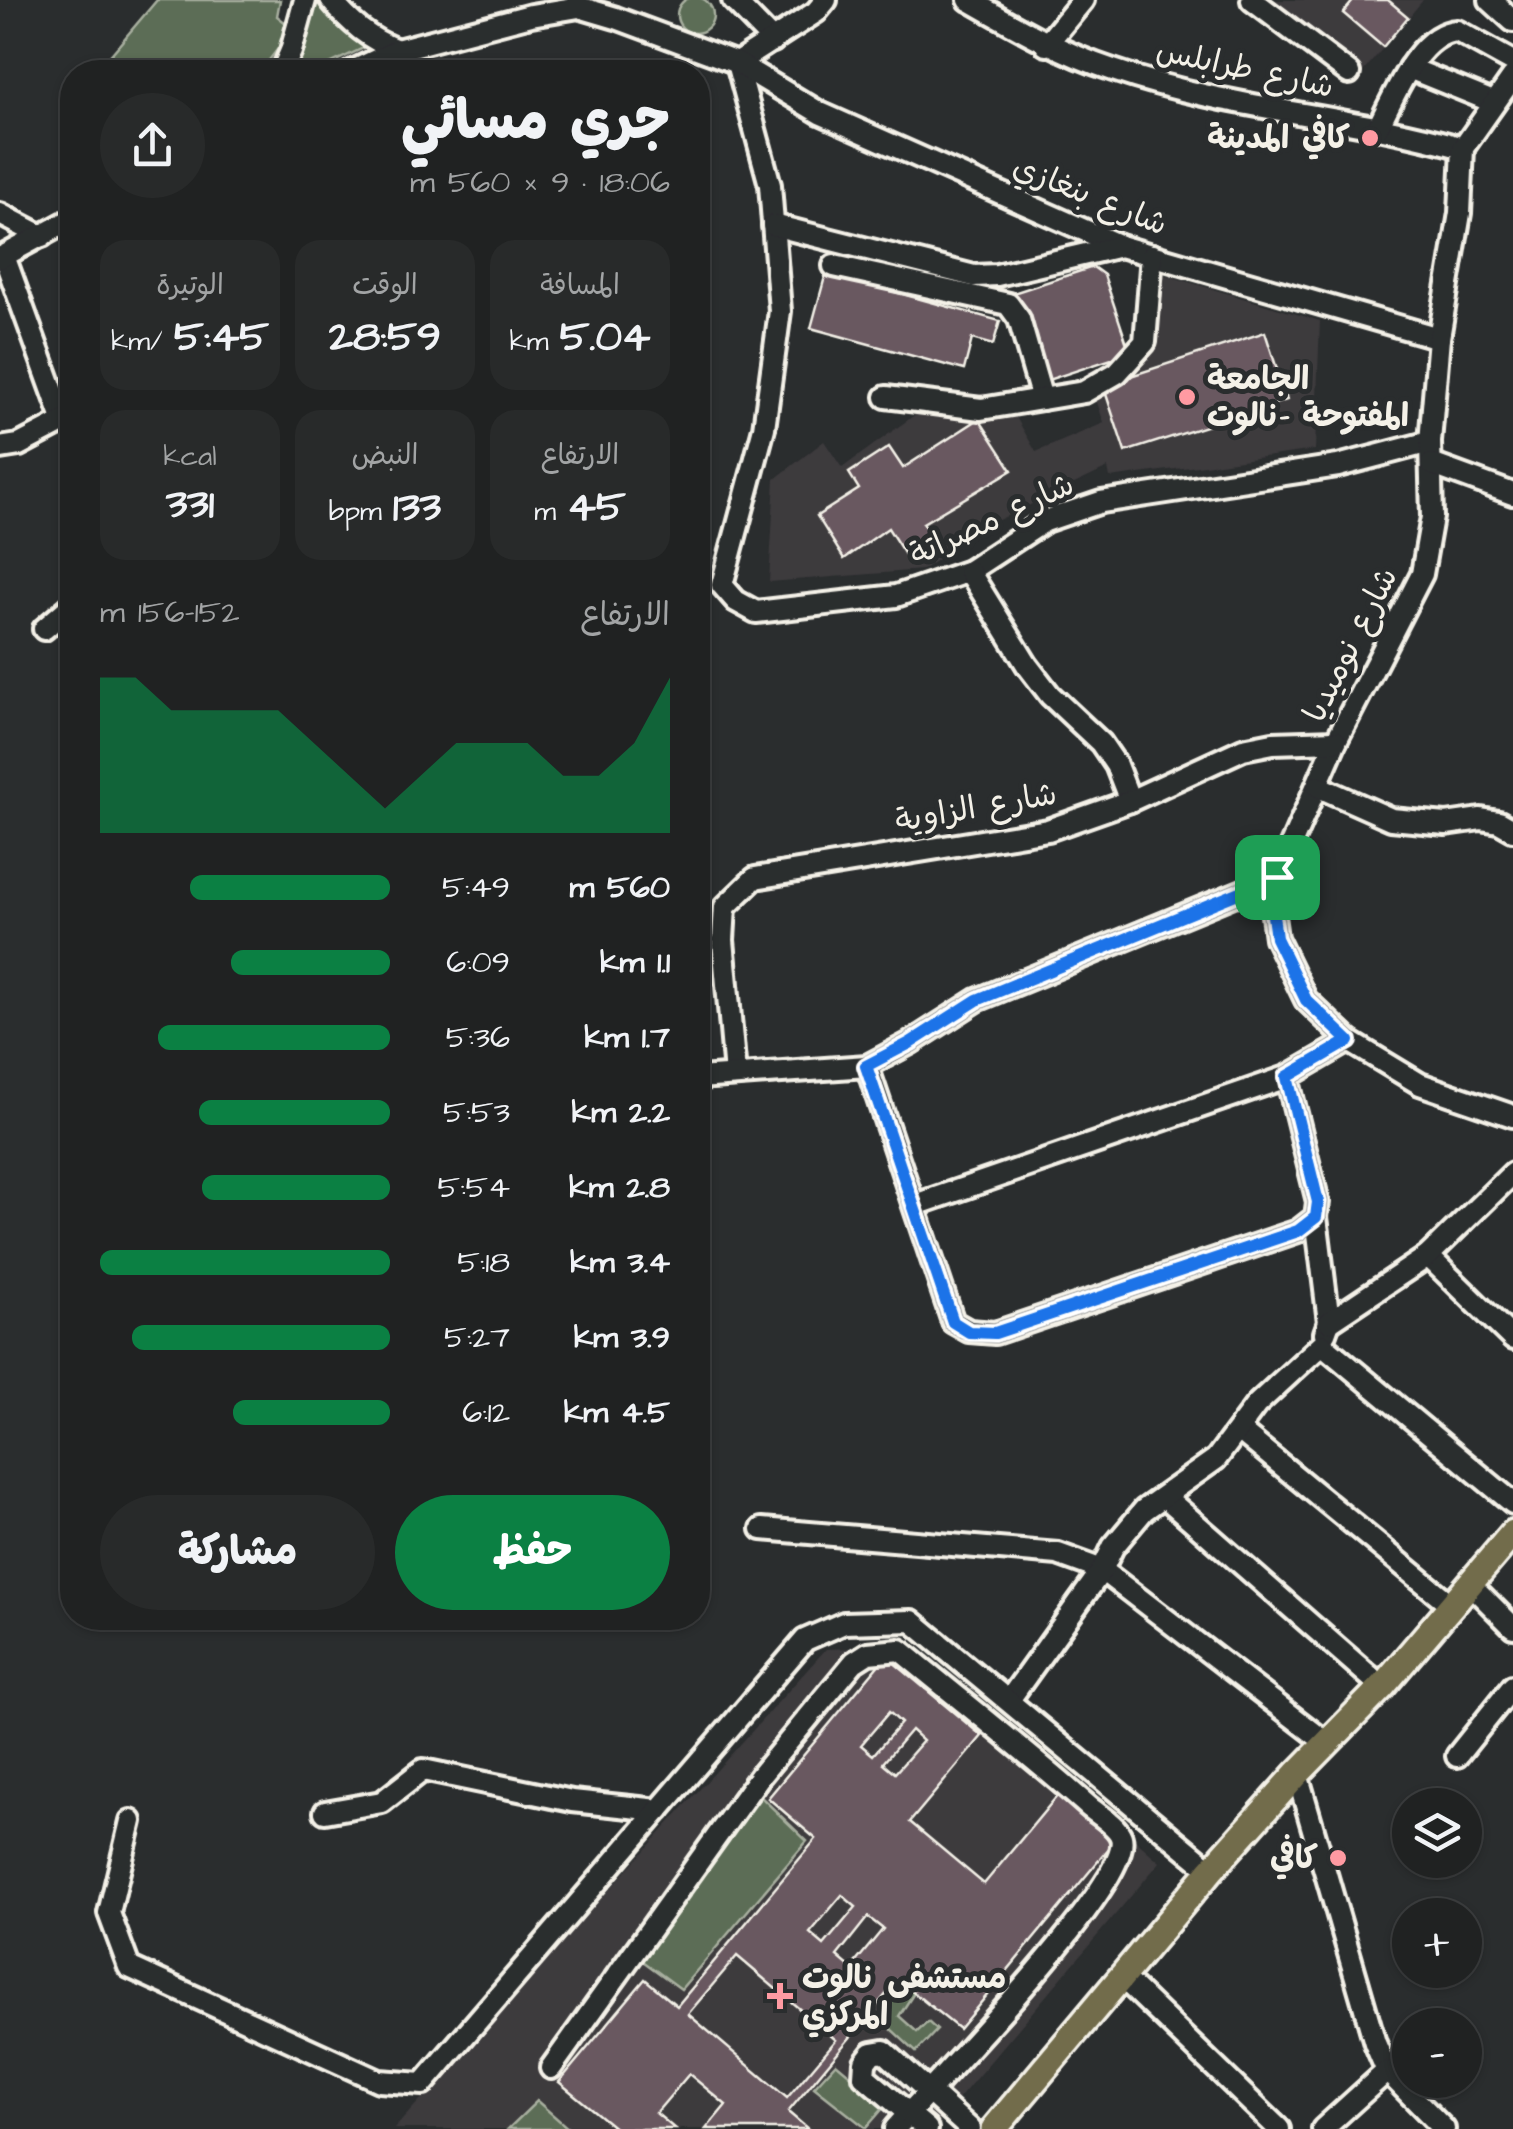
<!DOCTYPE html>
<html lang="ar">
<meta charset="utf-8">
<style>
:root{--surface:#202222;--page:#282a2a;--text:#f1f3f6;--muted:#a2a4a5;--line:#3d3f40;--accent:#0b8043}
body{margin:0;font-family:"Architects Daughter","Playpen Sans Arabic",sans-serif;background:var(--page);color:var(--text);direction:rtl;height:100vh;display:flex;flex-direction:column;font-size:38px;white-space:nowrap}
*{box-sizing:border-box;margin:0}
p{font-size:32px;color:var(--muted)}
.icon{flex:none;width:55px;height:55px;fill:none;stroke:currentColor;stroke-width:2;stroke-linecap:round;stroke-linejoin:round}
.map{position:relative;flex:1;overflow:hidden;direction:ltr}
.drawer{position:absolute;left:60px;top:60px;width:650px;height:1570px;display:flex;flex-direction:column;background:var(--surface);border-radius:40px;box-shadow:0 2px 8px #0004,0 0 0 2px var(--line);direction:rtl}
.drawer>*{flex:none}
.controls{position:absolute;left:1392px;top:1788px;display:grid;gap:20px}
.controls a{display:grid;place-items:center;width:90px;height:90px;border-radius:50%;background:var(--surface);box-shadow:0 2px 8px #0004,0 0 0 2px var(--line);font-size:50px}
.pin{position:absolute;display:grid;place-items:center;width:85px;height:85px;color:#fff;margin:-42px;border-radius:20px;box-shadow:0 5px 15px #0006}
.round{display:grid;place-items:center;flex:none;width:105px;height:105px;border-radius:52px;background:var(--page)}
.overview{display:flex;align-items:center;justify-content:space-between;height:170px;padding:0 40px}
h1{font-size:55px;font-weight:800;line-height:75px}
.stats{display:grid;grid-template-columns:repeat(3,1fr);gap:15px;height:170px;padding:10px 40px}
.stats div{display:grid;align-content:center;border-radius:25px;background:var(--page);text-align:center}
.stats b{font-size:42px;font-weight:800}
.stats small{font-size:28px;font-weight:400}
.stats p{font-size:28px}
.chart{height:280px;padding:20px 40px}
.chart p{display:flex;justify-content:space-between}
.chart svg{width:100%;height:180px;margin-top:10px;fill:var(--accent);opacity:.7}
.action{display:flex;gap:20px;margin-top:auto;padding:20px 40px}
.action a{flex:1;height:115px;border-radius:60px;background:var(--accent);color:#fff;font-size:40px;font-weight:800;line-height:115px;text-align:center}
.action a+a{background:var(--page);color:var(--text)}
ul{padding:0 40px;list-style:none;font-size:32px}
li{display:grid;grid-template-columns:160px 120px 1fr;align-items:center;height:75px}
li i{height:25px;border-radius:12px;background:var(--accent)}
.map>svg:first-child{display:block}
.built{fill:#3d3a3d}
.green{fill:#5b6d56;stroke:#a8af9f;stroke-width:2.5}
.building{fill:#695861;stroke:#f4f1e8;stroke-width:2.5;fill-rule:evenodd}
.lines{fill:none;stroke-linecap:round;stroke-linejoin:round}
.minor-casing{stroke:#f4f1e8;stroke-width:28}
.major-casing{stroke:#f4f1e8;stroke-width:32}
.minor{stroke:#2a2d2e;stroke-width:20}
.major{stroke:#726c4b;stroke-width:25}
.route-casing{stroke:#fff;stroke-width:20}
.route{stroke:#1a73e8;stroke-width:12}
.poi-dot{fill:#ff9aa2;stroke:#2a2d2e;stroke-width:4}
.labels{text-anchor:middle;dominant-baseline:central;stroke-width:10;stroke-linejoin:round;paint-order:stroke}
.street-label{font-size:32px;fill:#f4f1e8;stroke:#2a2d2e}
.poi-label{font-size:32px;font-weight:bold;fill:#f4f1e8;stroke:#2a2d2e;text-anchor:end}
</style>
<div class="map">
<svg width="1513" height="2129" viewBox="0 0 1513 2129">
<rect width="100%" height="100%" fill="#2a2d2e"/>
<filter id="ink" filterUnits="userSpaceOnUse"><feTurbulence type="fractalNoise" baseFrequency=".01" numOctaves="2"/><feDisplacementMap in="SourceGraphic" scale="20" xChannelSelector="R" yChannelSelector="G"/><feConvolveMatrix kernelMatrix="1 2 1 2 8 2 1 2 1" color-interpolation-filters="sRGB"/></filter>
<g filter="url(#ink)">
<g class="built">
<polygon points="1273,0 1423,0 1363,72"/>
<polygon points="1159,273 1320,321 1315,450 1110,478 1108,468 994,522 922,570 769,582 775,479 824,441 842,468 916,414 985,393 1009,405 1036,452 1104,423 1087,372 1149,352"/>
<polygon points="914,1646 1160,1862 933,2129 394,2129 826,1649"/>
</g>
<g class="green">
<circle cx="695" cy="15" r="18"/>
<polygon points="157,0 280,0 277,16 286,23 280,46 260,72 108,72 108,58"/>
<polygon points="312,0 322,0 370,45 313,72 288,72"/>
<polygon points="760,1796 807,1841 681,1989 636,1956"/>
<polygon points="902,1985 914,1993 899,2016 917,2032 928,2022 937,2030 916,2052 877,2016"/>
<polygon points="836,2063 886,2105 866,2128 814,2087"/>
<polygon points="537,2101 569,2129 508,2129"/>
</g>
<g class="building">
<polygon points="1354,0 1388,0 1408,17 1383,47 1343,13"/>
<polygon points="1093,267 1104,275 1130,353 1042,382 1013,293"/>
<polygon points="826,273 1000,321 993,345 972,339 964,370 811,328"/>
<polygon points="1265,332 1287,400 1125,452 1103,385"/>
<polygon points="979,419 1012,470 923,523 938,549 911,564 888,528 844,559 817,516 859,489 849,473 889,447 903,468"/>
<path d="M886 1656 982 1736 910 1822 984 1884 1063 1789 1119 1836 959 2029 898 1980 788 2112 808 2129H706L726 2105 689 2074 656 2113 675 2129H616L559 2082 645 1979 677 2006 816 1839 768 1798ZM889 1712 901 1723 873 1755 861 1745ZM911 1730 923 1741 895 1773 883 1763ZM842 1895 856 1907 824 1945 810 1933ZM868 1917 883 1929 851 1968 837 1956ZM737 1956 836 2040 787 2098 688 2014Z"/>
</g>
<g class="lines">
<defs>
<g id="minor">
<path d="M331 0C350 23 369 39 397 50"/>
<polyline points="733,0 773,41"/>
<path d="M969 0C1016 27 1061 53 1113 70 1226 109 1348 115 1463 148"/>
<polyline points="1252,0 1349,73"/>
<polyline points="1490,0 1513,21"/>
<polyline points="1046,45 1083,0"/>
<polyline points="737,63 770,185 780,311 764,428 722,585 736,601 756,612 896,596 969,571 1045,521 1101,502 1338,466 1430,442"/>
<polyline points="737,63 816,12 826,0"/>
<polyline points="1409,68 1493,102"/>
<polyline points="282,72 291,51 305,0"/>
<polyline points="351,72 397,50 531,15 579,7 616,18 737,63 820,113 1120,246 1439,338"/>
<polyline points="1513,77 1463,148 1460,213 1439,338 1430,442 1432,517 1422,574 1336,741 1277,877 1272,908 1276,938 1306,1000 1349,1041 1420,1084 1513,1116"/>
<path d="M1378 127C1394 97 1418 33 1457 31L1513 62"/>
<polyline points="0,214 42,236"/>
<polyline points="773,225 974,276 997,275 1120,246"/>
<polyline points="4,256 64,422"/>
<polyline points="0,258 72,219"/>
<polyline points="834,266 1008,304 1019,319 1042,399"/>
<polyline points="886,397 981,409 1084,392 1117,373 1145,342 1152,255"/>
<polyline points="0,448 19,445 72,417"/>
<polyline points="1431,464 1513,494"/>
<polyline points="969,571 1027,665 1050,695 1101,743 1116,765 1130,801"/>
<polyline points="44,629 72,605"/>
<polyline points="1317,786 1391,819 1446,824 1481,819 1499,822 1513,830"/>
<polyline points="867,1066 953,1322 969,1331 995,1333 1298,1231 1316,1217 1318,1202 1287,1077"/>
<polyline points="735,1074 723,940 725,907 755,878 1048,830 1130,801 1243,749 1273,743 1336,741"/>
<polyline points="698,1078 867,1066 910,1043 977,1000 1277,877"/>
<polyline points="915,1205 1287,1077 1349,1041"/>
<polyline points="1316,1217 1329,1322 1325,1333"/>
<polyline points="1428,1256 1513,1339"/>
<polyline points="1329,1322 1428,1256 1513,1173"/>
<polyline points="1239,1430 1450,1604"/>
<polyline points="1165,1497 1382,1687"/>
<polyline points="762,1529 1058,1554 1102,1570 1328,1744"/>
<polyline points="1469,1583 1513,1627"/>
<polyline points="1009,1700 1102,1570 1113,1547 1144,1510 1216,1459 1256,1405 1322,1344 1513,1503"/>
<polyline points="1457,1756 1513,1686"/>
<polyline points="1297,1774 1375,2043 1387,2071 1444,2129"/>
<polyline points="325,1812 382,1802 423,1770 572,1801 659,1810"/>
<polyline points="131,1821 109,1913 129,1967 379,2081 423,2084 805,1640 844,1623 912,1621 1211,1870"/>
<polyline points="1122,1977 1279,2129"/>
<path d="M551 2068 760 1776 854 1662 868 1653 900 1650C963 1702 1027 1752 1088 1806 1097 1814 1117 1825 1121 1837 1135 1880 930 2088 895 2129"/>
<polyline points="927,2129 864,2076 865,2062 872,2053 884,2051 970,2129"/>
<polyline points="1323,2129 1387,2071"/>
</g>
<polyline id="major" points="994,2129 1211,1870 1297,1774 1382,1687 1513,1533"/>
</defs>
<use href="#minor" class="minor-casing"/>
<use href="#major" class="major-casing"/>
<use href="#minor" class="minor"/>
<use href="#major" class="major"/>
</g>
</g>
<g class="lines" filter="url(#ink)">
<defs>
<polygon id="route" points="1277,877 1272,908 1276,938 1306,1000 1349,1041 1287,1077 1318,1202 1316,1217 1298,1231 995,1333 969,1332 953,1322 866,1066 910,1043 977,1000"/>
</defs>
<use href="#route" class="route-casing"/>
<use href="#route" class="route"/>
</g>
<g class="poi-dot">
<circle cx="1370" cy="138" r="10"/>
<circle cx="1187" cy="397" r="10"/>
<circle cx="1338" cy="1858" r="10"/>
<path d="M775 1981h10v10h10v10h-10v10h-10v-10h-10v-10h10z"/>
</g>
<g class="labels">
<g class="street-label">
<text transform="translate(1245 69) rotate(12)">شارع طرابلس</text>
<text transform="translate(1090 196) rotate(22)">شارع بنغازي</text>
<text transform="translate(992 520) rotate(-25)">شارع مصراتة</text>
<text transform="translate(1351 645) rotate(-63)">شارع نوميديا</text>
<text transform="translate(976 808) rotate(-10)">شارع الزاوية</text>
</g>
<g class="poi-label">
<text x="1350" y="138">كافي المدينة</text>
<text x="1207" y="379" text-anchor="start">الجامعة<tspan x="1207" dy="37">المفتوحة -نالوت</tspan></text>
<text x="1318" y="1858">كافي</text>
<text x="802" y="1978" text-anchor="start">مستشفى نالوت<tspan x="802" dy="37">المركزي</tspan></text>
</g>
</g>
</svg>
<div class="controls">
<a><svg class="icon" aria-label="layers" viewBox="0 0 24 24"><path d="M12 4l9 5-9 5-9-5zM3 14l9 5 9-5"/></svg></a>
<a>+</a>
<a>−</a>
</div>
<div class="pin" style="left:1277px;top:877px;background:#1e9e55"><svg class="icon" aria-label="arrive" viewBox="0 0 24 24"><path d="M6 21V4h12l-3 4 3 4H6"/></svg></div>
<section class="drawer">
<div class="overview"><div><h1>جري مسائي</h1><p>18:06 · 9 × 560 m</p></div><a class="round"><svg class="icon" aria-label="share" viewBox="0 0 24 24"><path d="M12 15V3M7 8l5-5 5 5M5 13v7h14v-7"/></svg></a></div>
<div class="stats">
<div><p>المسافة</p><b>5.04<small> km</small></b></div>
<div><p>الوقت</p><b>28:59</b></div>
<div><p>الوتيرة</p><b>5:45<small> /km</small></b></div>
</div>
<div class="stats">
<div><p>الارتفاع</p><b>45<small> m</small></b></div>
<div><p>النبض</p><b>133<small> bpm</small></b></div>
<div><p>kcal</p><b>331</b></div>
</div>
<div class="chart"><p><span>الارتفاع</span>152–156 m</p>
<svg viewBox="0 0 160 44" preserveAspectRatio="none"><path d="M0 44V6L10 6L20 14L30 14L40 14L50 14L60 22L70 30L80 38L90 30L100 22L110 22L120 22L130 30L140 30L150 22L160 6V44z"/></svg>
</div>
<ul>
<li><b>560 m</b>5:49<i style="width:69%"></i></li>
<li><b>1.1 km</b>6:09<i style="width:55%"></i></li>
<li><b>1.7 km</b>5:36<i style="width:80%"></i></li>
<li><b>2.2 km</b>5:53<i style="width:66%"></i></li>
<li><b>2.8 km</b>5:54<i style="width:65%"></i></li>
<li><b>3.4 km</b>5:18<i style="width:100%"></i></li>
<li><b>3.9 km</b>5:27<i style="width:89%"></i></li>
<li><b>4.5 km</b>6:12<i style="width:54%"></i></li>
</ul>
<div class="action"><a>حفظ</a><a>مشاركة</a></div>
</section>
</div>
